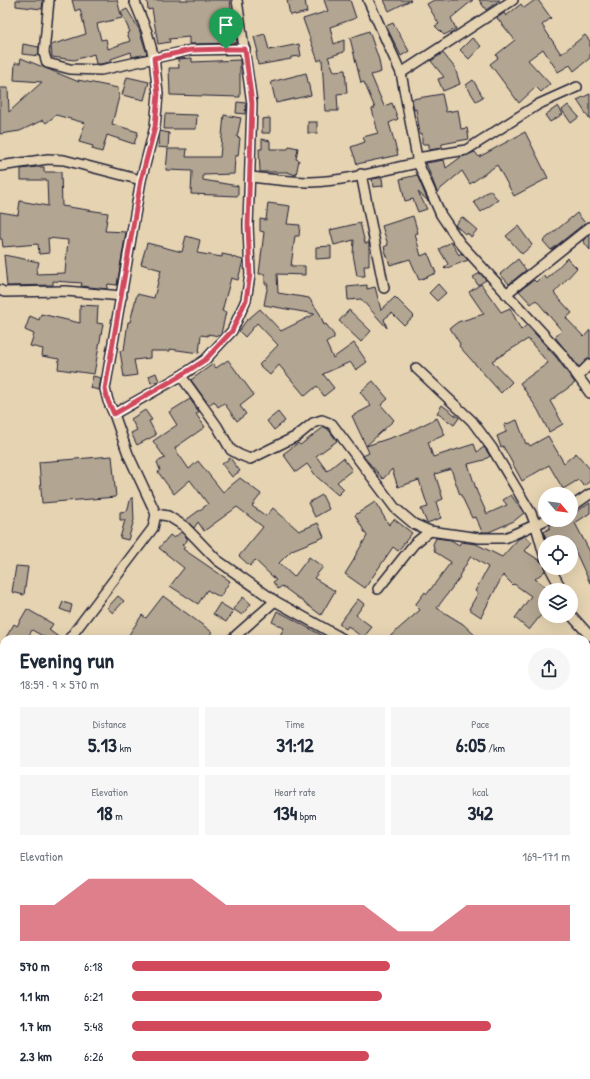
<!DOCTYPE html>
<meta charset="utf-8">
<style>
:root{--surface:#fff;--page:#f6f6f7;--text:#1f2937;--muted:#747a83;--accent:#d1495b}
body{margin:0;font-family:"Patrick Hand",sans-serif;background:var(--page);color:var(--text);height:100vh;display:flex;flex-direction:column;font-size:15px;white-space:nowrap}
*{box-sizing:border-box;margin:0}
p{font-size:13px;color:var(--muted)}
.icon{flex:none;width:22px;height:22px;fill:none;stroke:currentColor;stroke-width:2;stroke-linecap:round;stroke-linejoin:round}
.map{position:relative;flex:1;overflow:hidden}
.drawer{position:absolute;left:0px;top:635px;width:590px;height:444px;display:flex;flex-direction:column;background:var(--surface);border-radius:12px 12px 0 0;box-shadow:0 4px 16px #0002}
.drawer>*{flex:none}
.needle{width:26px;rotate:119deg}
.fabs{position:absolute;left:538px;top:487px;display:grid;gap:8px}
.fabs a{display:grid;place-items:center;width:40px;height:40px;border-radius:50%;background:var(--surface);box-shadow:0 4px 16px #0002;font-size:20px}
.pin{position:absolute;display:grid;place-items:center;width:34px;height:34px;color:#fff;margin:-41px -17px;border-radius:50% 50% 50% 0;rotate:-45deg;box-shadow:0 0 4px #0007}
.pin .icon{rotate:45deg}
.round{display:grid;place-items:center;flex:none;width:42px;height:42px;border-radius:21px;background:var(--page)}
.overview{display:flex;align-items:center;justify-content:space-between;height:68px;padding:0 20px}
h1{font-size:22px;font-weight:800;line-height:30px}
.figures{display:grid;grid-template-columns:repeat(3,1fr);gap:6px;height:68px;padding:4px 20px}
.figures div{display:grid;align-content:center;border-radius:0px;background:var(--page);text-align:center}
.figures b{font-size:20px;font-weight:800}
.figures small{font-size:11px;font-weight:400}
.figures p{font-size:11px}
.chart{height:112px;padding:8px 20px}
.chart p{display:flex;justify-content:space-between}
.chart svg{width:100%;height:72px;margin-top:4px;fill:var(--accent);opacity:.7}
ul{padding:0 20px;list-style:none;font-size:13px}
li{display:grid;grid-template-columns:64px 48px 1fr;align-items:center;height:30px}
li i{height:10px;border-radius:5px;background:var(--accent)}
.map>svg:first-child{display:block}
.building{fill:#b2a591;stroke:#22223b}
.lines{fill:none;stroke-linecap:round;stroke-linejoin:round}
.street-casing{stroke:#22223b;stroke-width:12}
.street{stroke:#e5d3b1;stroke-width:9}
.route-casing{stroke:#fff;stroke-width:8}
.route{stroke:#d1495b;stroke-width:5}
</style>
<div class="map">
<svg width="590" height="1079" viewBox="0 0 590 1079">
<rect width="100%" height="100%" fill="#e5d3b1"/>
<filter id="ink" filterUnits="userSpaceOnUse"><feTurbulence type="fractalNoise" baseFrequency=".025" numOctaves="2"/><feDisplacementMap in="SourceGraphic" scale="8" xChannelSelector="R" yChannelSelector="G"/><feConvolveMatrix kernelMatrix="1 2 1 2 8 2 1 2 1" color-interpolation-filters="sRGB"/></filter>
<g filter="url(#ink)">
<g class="building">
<polygon points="16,0 43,0 42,9 16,6"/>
<polygon points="72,0 117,0 122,18 97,24 101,40 106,39 108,49 130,41 127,33 130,32 121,12 127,9 139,29 147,54 132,57 131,52 111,59 111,62 100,64 96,64 94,54 74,60 52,57 51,45 86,34 80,9 75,11"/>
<polygon points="147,0 230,0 233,29 235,29 237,43 189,44 189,37 169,39 170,42 158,44 152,9 148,10"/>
<polygon points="287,0 305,0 307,12 295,15 295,14 290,15"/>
<polygon points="324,0 350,0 356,18 330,27 334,44 344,40 344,52 328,57 334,71 345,70 347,93 337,94 338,111 325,111 322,59 318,61 303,19 328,11"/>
<polygon points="384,0 411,0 389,11"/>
<polygon points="434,0 473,0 451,18 456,29 444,35 435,26 439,24 427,4"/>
<polygon points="479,0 500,0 486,10"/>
<polygon points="535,0 538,0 551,18 542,25 561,54 585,35 590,41 590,58 574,71 570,65 558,72 543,49 528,60 550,84 541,92 536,87 519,103 490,64 498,58 496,55 515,40 497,18 504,13 506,16 521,4 524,8"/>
<polygon points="393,23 409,51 401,56 386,26"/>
<polygon points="369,31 379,60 381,72 371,75 384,106 392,103 398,119 389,123 398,155 357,164 351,147 365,142 363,137 378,133 372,109 375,108 364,82 361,83 350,38"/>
<polygon points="265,34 269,50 299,44 301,56 291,57 291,59 258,65 256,52 258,52 254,37"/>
<polygon points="472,38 481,46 469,59 460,50"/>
<polygon points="23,44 39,47 39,56 22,54"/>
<polygon points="443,53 455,68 460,84 443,91 438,79 444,77 431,61"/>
<polygon points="21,58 79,82 78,80 118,88 119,97 112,124 138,132 134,144 107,135 102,152 92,149 93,146 79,142 85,123 56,115 46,123 43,120 20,131 0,134 0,88 8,88 9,112 42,82 14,80 15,63 20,63"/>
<polygon points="192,58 192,62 240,60 240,97 170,95 169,68 179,68 178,59"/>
<polygon points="306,73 311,95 276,103 271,82"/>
<polygon points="127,77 149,82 144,100 122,95"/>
<polygon points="473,80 483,97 476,101 466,85"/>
<polygon points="442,94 446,112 458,110 461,129 467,128 469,139 442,144 442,148 429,150 429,144 422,144 422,133 420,134 416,109 414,110 412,99"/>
<polygon points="590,94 590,120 577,100"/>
<polygon points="237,102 246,103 245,114 236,113"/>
<polygon points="568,105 579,117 571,123 562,110"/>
<polygon points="558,106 563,114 550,122 545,115"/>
<polygon points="165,114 197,115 196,129 164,129"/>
<polygon points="224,115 241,118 237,137 240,138 238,156 235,156 234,174 203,175 203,180 238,186 238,196 191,194 192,171 166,170 168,149 187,149 186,157 220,157"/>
<polygon points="270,118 270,133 262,133 262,119"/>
<rect x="308" y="122" width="9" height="11"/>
<polygon points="160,131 169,133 168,148 158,147"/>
<polygon points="525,132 548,178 514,196 497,165 470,184 462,171 437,192 426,163 444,160 446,168 461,157 475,152 479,157"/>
<polygon points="262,139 270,141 270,149 288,149 289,146 298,148 296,159 299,160 296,175 287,172 260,172 259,149 262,149"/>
<polygon points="37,167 44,167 44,172 61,172 62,206 108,213 105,231 126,232 117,285 108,284 107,289 81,286 82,283 53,281 53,285 7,286 4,255 39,262 36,274 65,273 68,240 48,238 49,253 39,254 38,244 3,247 2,239 0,239 0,212 18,215 20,201 48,206 47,180 21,180 21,169"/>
<polygon points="417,175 428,201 418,192 427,209 418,212 413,199 405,201 400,179"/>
<polygon points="378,178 382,178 383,186 373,187 372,179"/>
<polygon points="490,190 498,200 481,212 474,202"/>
<polygon points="268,203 290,206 287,224 300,225 299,236 295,236 291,266 305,266 305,275 277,274 278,293 309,298 320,314 324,325 326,324 334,335 334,338 326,343 333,358 354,343 367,362 356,370 350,362 323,374 334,388 324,396 317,386 305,396 279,365 270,375 259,365 278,345 257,323 245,337 239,331 246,321 260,309 281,331 315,314 264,305 268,284 265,284 265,274 259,274 264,232 260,231 260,219 266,220"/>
<polygon points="577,213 585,223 551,250 543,241"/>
<polygon points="413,216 418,233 415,234 421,256 428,253 436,273 419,280 410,259 390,265 384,247 388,245 382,226"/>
<polygon points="462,217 477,230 471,237 469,234 465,234 455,225"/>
<polygon points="360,223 365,243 369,243 369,266 364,266 365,276 357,276 353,254 354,240 334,245 330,230"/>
<polygon points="518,226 532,245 522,254 506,236"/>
<polygon points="590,235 590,250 583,241"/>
<polygon points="186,236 200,240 197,253 222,257 222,254 232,256 232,257 243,260 238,280 231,278 222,311 226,312 221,334 219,336 208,334 208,336 201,335 199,353 170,349 170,351 150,351 150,358 134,360 137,375 124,377 120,351 124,350 128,322 130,322 137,294 154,298 161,270 141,264 147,243 182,252"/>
<polygon points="451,242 459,255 461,253 468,260 445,269 444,268 448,264 439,249"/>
<polygon points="331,246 331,258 316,259 316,247"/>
<polygon points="567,258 577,268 554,293 572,313 566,318 584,337 590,330 590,358 579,367 555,337 562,331 536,300 531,304 519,291 534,280 536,282 543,275 547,279"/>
<polygon points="518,259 526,270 509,284 500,274"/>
<polygon points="480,273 486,280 478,285 473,277"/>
<polygon points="438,284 446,293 437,301 429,293"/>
<polygon points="481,284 501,312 510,308 521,330 527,325 556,357 575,383 550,401 563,424 549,432 538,410 520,383 548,363 528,339 492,361 512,382 501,393 459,346 460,344 450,328 458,322 484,314 469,292"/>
<polygon points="367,285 367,289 375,287 381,310 395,297 414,316 404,325 392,313 384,319 387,328 361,299 348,300 347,287"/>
<polygon points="80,305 98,306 97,323 103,324 94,374 58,369 59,359 42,356 43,349 30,346 34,334 25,330 30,316 39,320 41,314 80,323"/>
<polygon points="349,310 371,331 361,342 339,321"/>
<polygon points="228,360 254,395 240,406 246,414 237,421 224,403 218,407 214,401 209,405 191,380 213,364 216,368"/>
<polygon points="156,373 159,381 151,383 149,376"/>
<polygon points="93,376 101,378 99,390 90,388"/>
<polygon points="373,381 388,399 381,405 394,420 366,446 352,416 371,406 360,392"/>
<polygon points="190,399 199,412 196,414 205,427 176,447 175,449 189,469 198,461 223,492 240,478 261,494 252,506 266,516 273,508 299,531 318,523 324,537 292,550 279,563 294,577 309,557 323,567 314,578 335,591 321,615 282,586 278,589 273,582 276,580 255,560 250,566 239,556 263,527 237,507 204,531 198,522 194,528 186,520 208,504 190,480 174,494 158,472 160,470 157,462 165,458 153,441 177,425 169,412"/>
<polygon points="442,405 459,418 454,425 437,413"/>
<polygon points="145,410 152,420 149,421 156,435 137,445 131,433 137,430 131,419"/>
<polygon points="278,412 285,421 274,430 267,421"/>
<polygon points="437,418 445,435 428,442 433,457 474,444 477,452 484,447 490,456 484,460 468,464 477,492 487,514 507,505 503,500 511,495 524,513 514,521 489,532 482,532 476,517 472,518 461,495 460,495 451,469 435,474 443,499 436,502 441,518 427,523 421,509 428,507 419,480 398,487 392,469 383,479 363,456 369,453 366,446 408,432"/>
<polygon points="517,420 526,444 528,443 530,446 548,436 564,463 576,453 590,469 590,481 584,486 578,480 563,489 549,465 522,481 503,446 501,447 497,436 506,432 504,425"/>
<polygon points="324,427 328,429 337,441 316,456 327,471 343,458 352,470 337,482 344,489 338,495 317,477 307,464 296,472 283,454 298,443 300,445"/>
<polygon points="112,456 116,497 42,503 39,462"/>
<polygon points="230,458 240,471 232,477 222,464"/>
<polygon points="322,495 329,509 315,517 308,503"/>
<polygon points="131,498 133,498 134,520 128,540 120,538 125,520 120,520 120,512 127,511"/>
<polygon points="375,502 389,525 394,519 412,533 398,551 393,547 365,588 345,574 355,558 354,558 367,536 355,515"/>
<polygon points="590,503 590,513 575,523 590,552 590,583 571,542 547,542 544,532 550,528 550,525 563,520 571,520 571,515"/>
<polygon points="181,532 187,538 187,541 182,545 185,547 183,549 230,581 220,597 207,590 198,604 170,586 184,568 159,548 170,535 174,538"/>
<polygon points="525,536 532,542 525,551 545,564 545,571 535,579 545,586 545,610 529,630 515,618 531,596 514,584 513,585 503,575 481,617 469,609 478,593 475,591 488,567 471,556 459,576 460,577 437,608 463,624 479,639 387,639 420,610 415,605 425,592 427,594 451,562 435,552 433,544 436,538 451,540 459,545 461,542 476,544 502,557 518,539"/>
<polygon points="16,566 28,567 24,595 12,592"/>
<polygon points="118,596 124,601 113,613 107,608"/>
<polygon points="163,596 212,632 207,639 133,639 128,636 142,615 146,618"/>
<polygon points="243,597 251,604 242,615 233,609"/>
<polygon points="358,599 364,604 356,615 372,627 363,638 348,626 346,629 339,624"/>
<polygon points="63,602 72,605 70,613 60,609"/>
<polygon points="220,603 233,611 226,622 213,614"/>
<polygon points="27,609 53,624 49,630 61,639 48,639 32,630 27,639 5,639 14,624 17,626"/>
<polygon points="277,611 289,617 328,639 278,639 284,628 272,622"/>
</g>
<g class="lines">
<defs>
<g id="street">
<polyline points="49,0 44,53 47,63 70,69 101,70 191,50 245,49"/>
<polyline points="368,0 401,73 418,163 441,215 460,243 561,353 590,393"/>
<polyline points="401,73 513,0"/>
<polyline points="417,158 466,150 539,104 577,87"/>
<polyline points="0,166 48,159 64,160 141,180"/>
<polyline points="361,174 384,288"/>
<path d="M250 177C270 179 291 182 311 182 347 181 383 170 418 163"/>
<polyline points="0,290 4,292 66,291 122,296"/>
<polyline points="506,294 590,227"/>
<polyline points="416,368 472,421 492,448 531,513 536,526 545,558"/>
<polyline points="181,376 217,426 231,450 240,455 250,459 297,436 313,423 322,420 332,424 395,508 414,524 430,531 479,538 505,538 546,520"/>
<polyline points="578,376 590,364"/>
<polyline points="114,414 181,376 205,360 232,331 246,300 250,275 248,225 252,103 237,0"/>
<polyline points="571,507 590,494"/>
<polyline points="156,514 168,516 184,526 217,560 275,601 343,639"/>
<polyline points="550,568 562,590"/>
<polyline points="378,589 414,544 430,531"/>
<polyline points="571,615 590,636"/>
<polyline points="69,639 153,528 156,514 128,454 114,414 108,401 105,389 141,180 155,127 158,94 154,58 147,32 134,0"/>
<polyline points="232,639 275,601"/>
<polyline points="586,721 590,716"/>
<polyline points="0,742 4,736"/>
<polyline points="0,806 4,807"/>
<polyline points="0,912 4,909"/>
<polyline points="586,969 590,974"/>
<polyline points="586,1034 590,1025"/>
<polyline points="175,1079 177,1075"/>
<polyline points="458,1079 461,1075"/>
<polyline points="563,1079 566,1075"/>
</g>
</defs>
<use href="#street" class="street-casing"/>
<use href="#street" class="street"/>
</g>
</g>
<g class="lines" filter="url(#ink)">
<defs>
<polygon id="route" points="226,49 245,49 252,103 248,225 250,275 246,300 232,331 205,360 180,376 114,414 108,401 105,389 141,180 155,127 158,94 154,58 191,50"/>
</defs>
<use href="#route" class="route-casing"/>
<use href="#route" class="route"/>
</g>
</svg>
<div class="fabs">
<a><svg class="needle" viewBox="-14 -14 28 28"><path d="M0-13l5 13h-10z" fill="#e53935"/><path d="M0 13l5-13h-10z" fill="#747a83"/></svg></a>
<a><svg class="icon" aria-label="locate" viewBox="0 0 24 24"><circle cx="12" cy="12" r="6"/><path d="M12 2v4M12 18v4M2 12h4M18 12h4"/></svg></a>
<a><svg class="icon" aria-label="layers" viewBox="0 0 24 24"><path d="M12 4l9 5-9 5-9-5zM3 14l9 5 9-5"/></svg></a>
</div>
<div class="pin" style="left:226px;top:49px;background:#1e9e55"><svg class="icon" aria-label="arrive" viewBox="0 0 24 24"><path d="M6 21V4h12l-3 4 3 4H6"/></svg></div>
<section class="drawer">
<div class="overview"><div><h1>Evening run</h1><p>18:59 · 9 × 570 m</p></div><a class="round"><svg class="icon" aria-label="share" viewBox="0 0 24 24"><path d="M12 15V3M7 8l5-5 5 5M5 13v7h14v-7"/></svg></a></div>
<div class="figures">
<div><p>Distance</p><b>5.13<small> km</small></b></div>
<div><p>Time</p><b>31:12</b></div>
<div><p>Pace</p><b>6:05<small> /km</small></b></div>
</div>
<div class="figures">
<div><p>Elevation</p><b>18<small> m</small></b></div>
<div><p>Heart rate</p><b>134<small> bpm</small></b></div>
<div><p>kcal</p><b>342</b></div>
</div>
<div class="chart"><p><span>Elevation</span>169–171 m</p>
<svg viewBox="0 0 160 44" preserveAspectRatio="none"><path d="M0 44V22L10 22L20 6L30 6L40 6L50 6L60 22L70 22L80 22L90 22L100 22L110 38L120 38L130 22L140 22L150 22L160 22V44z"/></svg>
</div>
<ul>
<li><b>570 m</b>6:18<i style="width:59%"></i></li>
<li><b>1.1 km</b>6:21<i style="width:57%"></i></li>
<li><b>1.7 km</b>5:48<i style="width:82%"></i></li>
<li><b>2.3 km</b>6:26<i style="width:54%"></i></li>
</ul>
</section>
</div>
